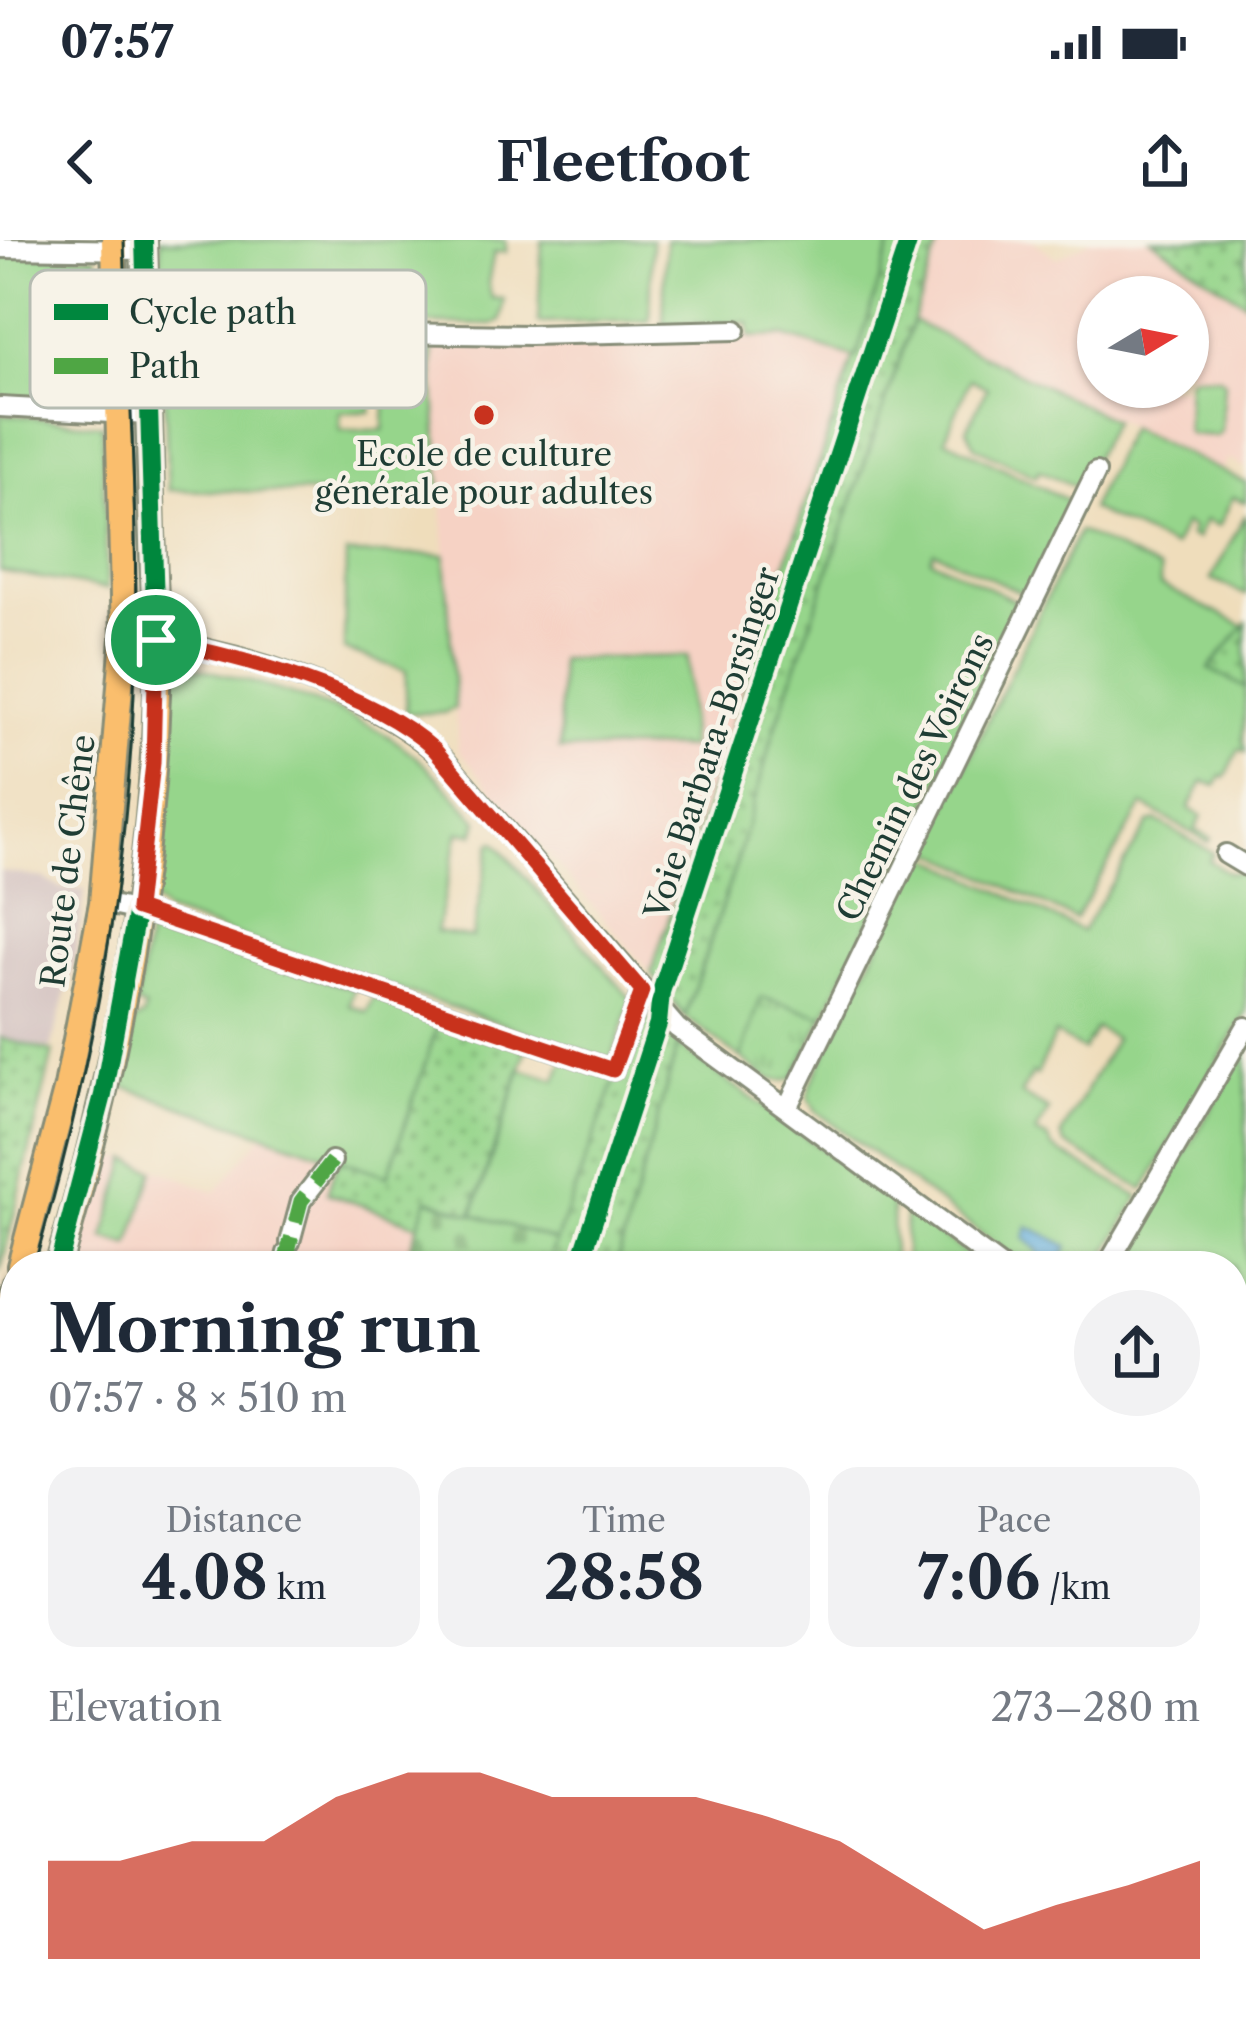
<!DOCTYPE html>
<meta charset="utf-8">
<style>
:root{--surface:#fff;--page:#f2f2f3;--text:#1f2937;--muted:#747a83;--accent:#c8321e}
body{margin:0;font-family:"Libre Caslon Text",serif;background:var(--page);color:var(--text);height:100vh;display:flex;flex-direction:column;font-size:45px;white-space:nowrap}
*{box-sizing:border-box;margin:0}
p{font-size:39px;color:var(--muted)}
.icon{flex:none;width:66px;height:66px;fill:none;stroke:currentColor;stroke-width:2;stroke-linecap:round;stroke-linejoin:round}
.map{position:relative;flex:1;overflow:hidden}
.details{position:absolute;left:0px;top:1011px;width:1248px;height:771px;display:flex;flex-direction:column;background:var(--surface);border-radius:48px 48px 0 0;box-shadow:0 3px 9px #0004}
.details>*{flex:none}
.needle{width:78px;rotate:80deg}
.controls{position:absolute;left:1077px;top:36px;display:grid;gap:24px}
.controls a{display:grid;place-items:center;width:132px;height:132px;border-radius:50%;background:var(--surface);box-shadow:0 3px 9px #0004;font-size:60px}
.pin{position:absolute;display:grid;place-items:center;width:102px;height:102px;color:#fff;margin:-51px;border:6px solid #fff;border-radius:50%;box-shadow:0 3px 12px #0007}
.round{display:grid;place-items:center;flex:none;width:126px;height:126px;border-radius:63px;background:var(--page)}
.summary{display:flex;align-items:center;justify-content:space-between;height:204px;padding:0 48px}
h1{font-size:66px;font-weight:800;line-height:90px}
.figures{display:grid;grid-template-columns:repeat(3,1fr);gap:18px;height:204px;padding:12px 48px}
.figures div{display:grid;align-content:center;border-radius:30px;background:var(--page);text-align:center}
.figures b{font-size:60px;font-weight:800}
.figures small{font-size:33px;font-weight:400}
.figures p{font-size:33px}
.chart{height:336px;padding:24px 48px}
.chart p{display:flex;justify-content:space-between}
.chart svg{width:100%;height:216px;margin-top:12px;fill:var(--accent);opacity:.7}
.status{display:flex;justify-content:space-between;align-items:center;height:84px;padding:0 60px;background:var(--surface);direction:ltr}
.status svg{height:33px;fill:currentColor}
header{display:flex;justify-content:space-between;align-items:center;height:156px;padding:0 48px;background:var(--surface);font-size:54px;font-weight:800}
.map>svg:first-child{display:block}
.built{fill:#f6d2c4;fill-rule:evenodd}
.industrial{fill:#d1bfbe}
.grass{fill:url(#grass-tufts);stroke:#5a8960;stroke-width:3}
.cemetery{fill:url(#cemetery-stones);stroke:#5a8960;stroke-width:3}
.park{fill:url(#park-dots);stroke:#5a8960;stroke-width:3}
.garden{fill:#96d58b;stroke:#5a8960;stroke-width:3}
.water{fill:#62addb;stroke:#407588;stroke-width:3}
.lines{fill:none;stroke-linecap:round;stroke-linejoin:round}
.minor-casing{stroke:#878d78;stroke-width:24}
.major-casing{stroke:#878d78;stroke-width:30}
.minor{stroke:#fff;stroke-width:18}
.major{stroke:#fabe6d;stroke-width:24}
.tram{stroke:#1f3d34;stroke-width:3}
.quiet{stroke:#4fa644;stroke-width:15;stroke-dasharray:30 15;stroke-linecap:butt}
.cycleway-casing{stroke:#f7f3e8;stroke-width:26}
.cycleway{stroke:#00873e;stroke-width:18}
.route-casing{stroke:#fff;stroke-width:24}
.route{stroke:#c8321e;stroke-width:15}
.poi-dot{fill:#c8321e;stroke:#f7f3e8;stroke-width:4.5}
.labels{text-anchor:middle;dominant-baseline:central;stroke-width:9;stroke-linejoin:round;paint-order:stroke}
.poi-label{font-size:33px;fill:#1f3d34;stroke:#f7f3e8}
.street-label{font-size:33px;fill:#1f3d34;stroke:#f7f3e8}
.key{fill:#f7f3e8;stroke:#b6bcb2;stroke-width:3}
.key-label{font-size:33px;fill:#1f3d34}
</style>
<div class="status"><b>07:57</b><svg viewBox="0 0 49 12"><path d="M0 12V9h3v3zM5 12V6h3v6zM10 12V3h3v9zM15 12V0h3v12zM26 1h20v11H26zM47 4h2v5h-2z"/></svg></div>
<header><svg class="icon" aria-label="back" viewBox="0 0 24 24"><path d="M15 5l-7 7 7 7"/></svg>Fleetfoot<svg class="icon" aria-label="share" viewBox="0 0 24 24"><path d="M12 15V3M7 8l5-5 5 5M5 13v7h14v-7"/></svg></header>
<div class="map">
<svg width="1246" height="1781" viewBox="0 0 1246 1781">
<defs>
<pattern id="grass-tufts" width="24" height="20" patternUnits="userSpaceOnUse" patternTransform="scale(3)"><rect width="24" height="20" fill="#96d58b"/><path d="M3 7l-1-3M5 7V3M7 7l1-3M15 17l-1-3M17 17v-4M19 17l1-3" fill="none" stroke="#7aae72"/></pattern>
<pattern id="cemetery-stones" width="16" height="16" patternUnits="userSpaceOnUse" patternTransform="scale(3)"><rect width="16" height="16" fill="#96d58b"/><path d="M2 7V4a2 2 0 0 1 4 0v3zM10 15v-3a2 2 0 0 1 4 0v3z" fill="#7aae72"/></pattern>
<pattern id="park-dots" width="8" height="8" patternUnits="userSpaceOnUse" patternTransform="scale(3)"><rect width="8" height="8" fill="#96d58b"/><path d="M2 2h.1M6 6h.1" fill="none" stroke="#7aae72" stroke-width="1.8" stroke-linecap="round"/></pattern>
</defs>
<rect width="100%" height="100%" fill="#f7f3e8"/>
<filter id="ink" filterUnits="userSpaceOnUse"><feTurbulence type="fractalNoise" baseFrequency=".00833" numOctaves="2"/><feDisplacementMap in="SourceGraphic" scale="24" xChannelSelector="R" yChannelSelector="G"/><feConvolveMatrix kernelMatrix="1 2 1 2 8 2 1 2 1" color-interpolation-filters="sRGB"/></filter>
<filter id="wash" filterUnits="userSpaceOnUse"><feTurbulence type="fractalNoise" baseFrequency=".004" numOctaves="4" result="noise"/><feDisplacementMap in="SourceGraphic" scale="48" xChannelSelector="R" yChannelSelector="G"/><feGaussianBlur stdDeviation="2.7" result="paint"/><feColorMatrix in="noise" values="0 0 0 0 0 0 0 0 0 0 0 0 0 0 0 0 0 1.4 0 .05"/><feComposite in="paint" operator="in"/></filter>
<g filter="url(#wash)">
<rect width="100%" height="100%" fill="#efddbb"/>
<g class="built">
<path d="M940 0H1032L1057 18 1092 0H1152L1246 63V228L1228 219 1222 231 913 81ZM1098 57H1188V147H1098Z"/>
<polygon points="784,96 856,118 651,733 458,510 432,103"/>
<polygon points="263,894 342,921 327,953 418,985 404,1026 73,1026 102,927 114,918 132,918 216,952"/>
</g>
<polygon class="industrial" points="0,631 43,638 60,648 85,650 74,724 51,809 0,798"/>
<path class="grass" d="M761 756 824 776 794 837C775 849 757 830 741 818Z"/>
<polygon class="cemetery" points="427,959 556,1001 547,1026 404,1026"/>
<g class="park">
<polygon points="892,0 940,0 776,486 739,615 685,777 651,733"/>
<polygon points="1152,0 1246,0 1246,63"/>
<polygon points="1246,383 1246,448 1209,429"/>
<polygon points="640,771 678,805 616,1026 547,1026"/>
<polygon points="440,778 527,808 472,974 428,959 418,985 327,953 336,925 342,921 388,935"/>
<polygon points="0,798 53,812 0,1033"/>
</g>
<g class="garden">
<polygon points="160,0 506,0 506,12 494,12 488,43 492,58 504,59 501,81 493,85 169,79 162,71"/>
<polygon points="542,0 652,0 650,81 538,83"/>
<polygon points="666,0 892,0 856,118 784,96 750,97 749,83 663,84"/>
<polygon points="0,13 96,16 101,167 0,159"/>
<polygon points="913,81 1113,180 1079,248 1039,230 1036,236 975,206 967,189 987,148 970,139 945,199 1073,263 1028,356 934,311 931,319 1024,365 824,776 761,757 741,818 685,777 739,615 776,486"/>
<polygon points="172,96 372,103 371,172 340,172 340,190 384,190 387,102 432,103 441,255 168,250 163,106"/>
<polygon points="1194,135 1220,137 1224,142 1221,191 1217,196 1189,194 1186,189 1188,139"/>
<polygon points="0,174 102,185 107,349 0,331"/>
<polygon points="1129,187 1246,243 1246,262 1233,257 1219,286 1205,280 1196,299 1189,296 1192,288 1184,284 1173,307 1090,269"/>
<polygon points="1246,274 1246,355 1211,339"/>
<polygon points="1079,291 1160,330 1160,345 1244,386 1209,429 1246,448 1243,501 1246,512 1239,509 1225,538 1221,536 1216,546 1203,541 1189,569 1202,576 1195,590 1211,598 1208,602 1143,565 1075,679 926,608"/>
<polygon points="346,314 445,315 455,468 444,473 406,473 406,431 344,410"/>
<polygon points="688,416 690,507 560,510 559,419"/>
<path d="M199 428C258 443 320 460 374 488 414 508 448 548 478 581L474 594 459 592 436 692 472 698 491 603 495 602 632 760 611 820 165 672 152 659 170 447C176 433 184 429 199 428Z"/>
<polygon points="1157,581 1213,613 1209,621 1229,633 1246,633 1246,773 1144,950 1065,904 1061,895 1115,799 1096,788 1083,810 1055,794 1037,835 1032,833 1021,854 1049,870 1036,893 1048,899 1053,908 1139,957 1099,1026 1025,1026 816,871 808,857 811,844 922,614 1082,691 1149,583"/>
<polygon points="153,686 354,749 349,765 367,772 374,756 440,778 388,936 121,846 134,781 143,777 145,768 136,765 148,693"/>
<polygon points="678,805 892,959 893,1026 616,1026"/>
<polygon points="1246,808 1246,1185 1233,1177 1233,1026 1120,1026"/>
<polygon points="564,819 616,837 556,1001 473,974 521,829 556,840"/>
<polygon points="128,919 154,930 130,1006 104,998"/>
<polygon points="905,969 983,1026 905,1026"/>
<polygon points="1233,1230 1246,1240 1246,1422 1235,1429"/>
<polygon points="0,1257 15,1263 15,1441 0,1412"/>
<polygon points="1246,1451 1246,1671 1237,1687 1246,1694 1246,1718 1233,1712 1233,1460"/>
<polygon points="445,1767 582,1767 557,1781 446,1781"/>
</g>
<polygon class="water" points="1028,986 1068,1006 1059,1026 1045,1026 1037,1009 1024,998"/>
</g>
<g filter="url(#ink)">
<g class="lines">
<defs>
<g id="minor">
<polyline points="0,8 144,10"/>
<polyline points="116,89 529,95 736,90"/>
<polyline points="0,167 149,175"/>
<path d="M124 398C218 401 384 455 448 524L677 788 1000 1026"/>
<polyline points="1226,614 1246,626"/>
<polyline points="102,663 148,673 613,830 642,751"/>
<polyline points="787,868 1096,232"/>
<polyline points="290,1002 301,961 332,921"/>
<polyline points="284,1026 287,1013"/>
<polyline points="1107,1026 1246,787"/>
<polyline points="1233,1211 1246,1222"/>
<polyline points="1233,1443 1246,1435"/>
<polyline points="0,1457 15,1481"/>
<polyline points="398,1767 417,1781"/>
<polyline points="578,1781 608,1767"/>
</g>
<g id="major">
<polyline points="20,1026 67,847 102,663 124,398 114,0"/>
<path d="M58 1026C113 841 151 648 157 454 158 400 154 345 152 291 149 194 147 97 144 0"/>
<polyline points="0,1090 15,1043"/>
<polyline points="0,1109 15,1114"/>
<polyline points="0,1199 15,1158"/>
</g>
</defs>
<use href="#minor" class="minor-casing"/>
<use href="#major" class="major-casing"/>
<use href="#minor" class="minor"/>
<use href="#major" class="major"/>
<g class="tram">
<path d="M34 1026C89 840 126 649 134 454 140 303 129 151 124 0"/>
<polyline points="0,1130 15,1086"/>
</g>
<polyline class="quiet" points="284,1026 301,961 332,921"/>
<defs>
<g id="cycleway">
<polyline points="144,0 156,400"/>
<polyline points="58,1026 103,855 137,669"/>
<polyline points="579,1026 658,784 661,752 685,679 909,0"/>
</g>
</defs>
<use href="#cycleway" class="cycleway-casing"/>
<use href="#cycleway" class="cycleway"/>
</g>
</g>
<g class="lines" filter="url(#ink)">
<defs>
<path id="route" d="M156 400C242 417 368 450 434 509L642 751 613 830 137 669 153 523Z"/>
</defs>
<use href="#route" class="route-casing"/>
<use href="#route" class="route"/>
</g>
<circle class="poi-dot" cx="484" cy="175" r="12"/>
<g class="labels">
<g class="poi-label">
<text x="484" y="214">Ecole de culture<tspan x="484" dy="38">générale pour adultes</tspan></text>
</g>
<g class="street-label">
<text transform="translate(712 503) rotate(-72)">Voie Barbara-Borsinger</text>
<text transform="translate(915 537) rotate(-64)">Chemin des Voirons</text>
<text transform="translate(68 621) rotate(-83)">Route de Chêne</text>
</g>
</g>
<rect x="30" y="30" width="396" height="138" rx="18" class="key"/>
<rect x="54" y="64" width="54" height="16" fill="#00873e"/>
<rect x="54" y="118" width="54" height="16" fill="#4fa644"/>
<g class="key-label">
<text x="129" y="84">Cycle path</text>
<text x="129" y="138">Path</text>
</g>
</svg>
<div class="controls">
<a><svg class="needle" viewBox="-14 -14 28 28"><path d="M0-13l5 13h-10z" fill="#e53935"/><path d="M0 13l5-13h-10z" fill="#747a83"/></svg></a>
</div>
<div class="pin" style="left:156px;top:400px;background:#1e9e55"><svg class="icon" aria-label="arrive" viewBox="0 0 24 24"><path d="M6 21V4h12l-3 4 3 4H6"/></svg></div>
<section class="details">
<div class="summary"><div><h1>Morning run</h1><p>07:57 · 8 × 510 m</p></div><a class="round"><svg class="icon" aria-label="share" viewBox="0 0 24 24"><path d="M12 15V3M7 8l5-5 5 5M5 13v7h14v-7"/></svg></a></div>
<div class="figures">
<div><p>Distance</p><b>4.08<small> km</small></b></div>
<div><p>Time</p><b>28:58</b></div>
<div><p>Pace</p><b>7:06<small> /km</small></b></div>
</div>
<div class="chart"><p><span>Elevation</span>273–280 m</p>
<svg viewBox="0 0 160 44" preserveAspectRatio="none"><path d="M0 44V24L10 24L20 20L30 20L40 11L50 6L60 6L70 11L80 11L90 11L100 15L110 20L120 29L130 38L140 33L150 29L160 24V44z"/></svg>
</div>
</section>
</div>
